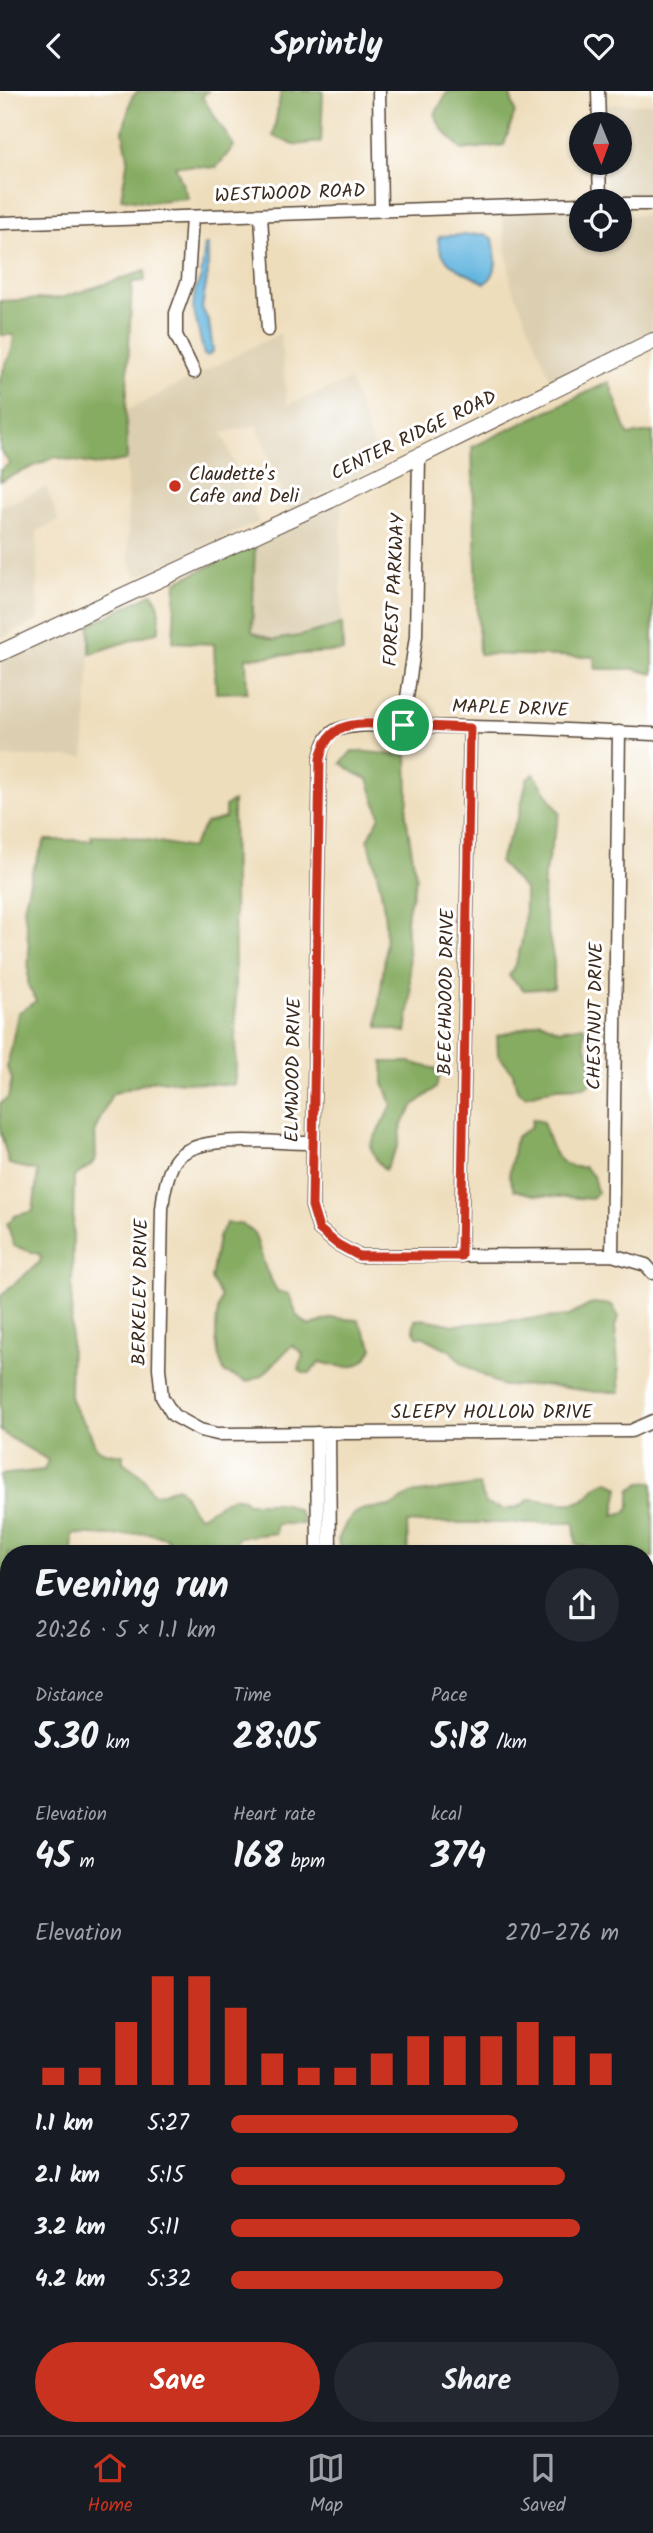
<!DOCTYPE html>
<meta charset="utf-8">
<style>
:root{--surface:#171b24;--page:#242831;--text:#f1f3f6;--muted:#9ea1a6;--line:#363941;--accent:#c8321e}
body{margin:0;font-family:Kalam,sans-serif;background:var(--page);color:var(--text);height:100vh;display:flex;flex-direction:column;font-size:26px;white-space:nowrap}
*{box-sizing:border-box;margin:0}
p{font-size:23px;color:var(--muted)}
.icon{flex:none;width:38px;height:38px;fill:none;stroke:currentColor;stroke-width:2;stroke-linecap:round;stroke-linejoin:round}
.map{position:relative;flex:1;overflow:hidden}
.sheet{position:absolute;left:0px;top:1454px;width:654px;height:891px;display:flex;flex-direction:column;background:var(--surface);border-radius:28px 28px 0 0;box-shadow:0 2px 5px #0004}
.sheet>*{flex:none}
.needle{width:46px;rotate:179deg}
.fabs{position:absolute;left:569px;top:21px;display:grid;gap:14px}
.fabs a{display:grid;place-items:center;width:63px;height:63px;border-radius:50%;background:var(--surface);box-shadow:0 2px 5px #0004;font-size:35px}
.pin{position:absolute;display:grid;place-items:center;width:60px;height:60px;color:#fff;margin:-30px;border:4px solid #fff;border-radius:50%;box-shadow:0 2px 7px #0007}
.round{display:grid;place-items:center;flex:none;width:74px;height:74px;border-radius:37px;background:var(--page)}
.summary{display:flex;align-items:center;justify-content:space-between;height:119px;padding:0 35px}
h1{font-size:38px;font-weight:700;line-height:52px}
.stats{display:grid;grid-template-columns:repeat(3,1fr);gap:10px;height:119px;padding:7px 35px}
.stats div{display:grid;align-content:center}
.stats b{font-size:35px;font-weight:700}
.stats small{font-size:19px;font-weight:400}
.stats p{font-size:19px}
.chart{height:196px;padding:14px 35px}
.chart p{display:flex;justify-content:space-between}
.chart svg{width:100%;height:126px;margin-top:7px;stroke:var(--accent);stroke-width:6}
.primary-button{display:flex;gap:14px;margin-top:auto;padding:14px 35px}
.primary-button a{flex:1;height:80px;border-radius:42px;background:var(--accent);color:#fff;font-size:28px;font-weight:700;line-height:80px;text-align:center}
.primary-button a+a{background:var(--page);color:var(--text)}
ul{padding:0 35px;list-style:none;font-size:23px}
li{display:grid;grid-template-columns:112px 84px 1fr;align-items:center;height:52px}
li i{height:18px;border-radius:9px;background:var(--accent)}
header{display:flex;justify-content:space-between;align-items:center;height:91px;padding:0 35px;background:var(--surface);font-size:32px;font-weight:700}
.tabs{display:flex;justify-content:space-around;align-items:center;height:98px;border-top:2px solid var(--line);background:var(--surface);font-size:19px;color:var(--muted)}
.tabs a{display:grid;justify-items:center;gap:4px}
.tabs .current{color:var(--accent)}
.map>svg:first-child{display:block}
.built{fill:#dccfb1}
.forest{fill:#86ac62;stroke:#606b40;stroke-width:2}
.water{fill:#64b5df;stroke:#50707e;stroke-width:2}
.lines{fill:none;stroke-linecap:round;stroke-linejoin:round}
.minor-casing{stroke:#564536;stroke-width:15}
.major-casing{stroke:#564536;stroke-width:18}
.minor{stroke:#fff;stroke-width:12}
.major{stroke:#fff;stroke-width:16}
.route-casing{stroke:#fff;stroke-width:14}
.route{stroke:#c8321e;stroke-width:9}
.poi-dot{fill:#c8321e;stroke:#fff;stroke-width:2.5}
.labels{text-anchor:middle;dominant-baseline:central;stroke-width:6;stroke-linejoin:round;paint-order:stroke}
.street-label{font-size:19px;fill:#3b2a1e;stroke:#fff}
.poi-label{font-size:19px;fill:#3b2a1e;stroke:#fff;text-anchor:start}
</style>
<header><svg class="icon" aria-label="back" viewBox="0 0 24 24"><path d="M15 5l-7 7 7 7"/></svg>Sprintly<svg class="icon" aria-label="heart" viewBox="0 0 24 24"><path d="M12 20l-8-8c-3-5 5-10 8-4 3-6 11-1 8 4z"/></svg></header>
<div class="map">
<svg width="653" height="2344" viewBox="0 0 653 2344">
<rect width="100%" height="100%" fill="#fff"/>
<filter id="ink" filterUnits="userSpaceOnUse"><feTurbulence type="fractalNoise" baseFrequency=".0143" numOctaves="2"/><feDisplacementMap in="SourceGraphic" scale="14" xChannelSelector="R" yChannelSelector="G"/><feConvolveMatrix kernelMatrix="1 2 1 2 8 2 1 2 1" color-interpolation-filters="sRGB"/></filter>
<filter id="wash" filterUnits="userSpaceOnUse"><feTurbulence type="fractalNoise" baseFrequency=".00686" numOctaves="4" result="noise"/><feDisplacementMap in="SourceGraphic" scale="28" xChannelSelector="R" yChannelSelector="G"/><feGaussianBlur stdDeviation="1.57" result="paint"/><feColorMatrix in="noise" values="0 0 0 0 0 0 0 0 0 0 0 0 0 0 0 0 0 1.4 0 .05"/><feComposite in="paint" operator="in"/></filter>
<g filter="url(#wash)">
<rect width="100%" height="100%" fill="#edb"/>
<g class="built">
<polygon points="653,12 653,107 614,105 607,98 605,72 620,72 620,33 603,33 602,14"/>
<polygon points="570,116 571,125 581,125 581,149 620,149 620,124 653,124 653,238 607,264 552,291 511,193 501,119"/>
<polygon points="280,242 287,314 350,289 380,375 288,419 257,334 222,342 259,431 136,486 128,464 126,320"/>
<polygon points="46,396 59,430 37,440 38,529 0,547 0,416"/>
<polygon points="341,410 342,533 299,545 273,549 252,541 254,450"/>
<polygon points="90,520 90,563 84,666 0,666 0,561"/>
</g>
<g class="forest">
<polygon points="138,0 208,0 202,6 234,55 216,77 175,74 188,107 148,111 121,107 128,67 123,40 132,6"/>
<polygon points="281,0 323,0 321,51 294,54 273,45"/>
<polygon points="448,0 509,0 515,21 504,54 462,59 441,37 435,23"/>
<polygon points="145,180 145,190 132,191 126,320 127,369 96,374 55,366 0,390 0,379 10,373 0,359 0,287 12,259 14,244 0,244 0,210 61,207"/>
<polygon points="609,291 628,344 653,341 653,583 634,578 596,578 594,566 479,563 472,356"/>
<polygon points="255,454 252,541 273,549 299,545 342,533 343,560 246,567 247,601 216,602 214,553 173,551 176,491"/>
<polygon points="153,502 159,516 159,540 90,563 90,534"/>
<path d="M352 660C371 660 388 665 407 664L408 707 406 725 416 787 406 828 411 906 406 941 378 936C377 910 384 886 385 861 388 822 379 786 368 749L380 725 368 688 355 682 341 672Z"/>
<path d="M534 683 560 722 544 784 543 814 554 871V897L524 899 509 885C525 859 525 828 525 799L499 771 519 724 527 688Z"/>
<path d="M233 710 236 975 234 994 155 989 112 1003 95 1039 96 1067 91 1074 74 1086 70 1305C74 1317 76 1322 83 1330 100 1350 83 1361 123 1364V1371L142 1385 153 1403 163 1402 177 1396C188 1402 187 1418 200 1425L232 1406 243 1408 247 1412H283L298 1419 305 1433H276V1442L239 1446 228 1463H179L166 1447 148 1442 109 1445 73 1443 72 1463H9V1552H3L0 1475V1384L44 1379 48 1369 7 1345 0 1339V1205L40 1171 41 1164 14 1155 7 1133 15 1125 33 1120 38 1080 9 1073 0 1039V1012L8 1007 12 988 7 977 18 922 36 910 28 894 29 857 24 817 32 781 45 749H92L91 744 126 745 191 757 206 732 225 727V715Z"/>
<path d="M540 930 559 939 583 935 585 939C581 952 589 960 592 973 593 978 592 985 592 990L586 996 556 997 525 1005 517 999 513 982 498 964 497 945 524 937Z"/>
<polygon points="383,971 409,971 436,978 439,986 436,997 414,1014 402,1033 398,1055 385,1079 377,1070 370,1055 392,1014 384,992"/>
<path d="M532 1028 543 1031C551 1054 554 1079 584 1076L593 1085 597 1101 592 1108 534 1104 514 1099 509 1085 516 1046 531 1036Z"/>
<path d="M227 1132 240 1133 254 1141 266 1179 277 1200 289 1203 297 1225 309 1235 332 1227 358 1229 373 1257C360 1282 342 1277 320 1271L310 1282H303L299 1279 303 1263 292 1254 262 1285 247 1291 225 1282C213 1257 214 1232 221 1206L211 1188 218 1146Z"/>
<polygon points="593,1212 612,1214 619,1226 615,1235 620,1301 596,1301 543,1294 502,1295 462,1272 451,1260 424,1246 417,1245 413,1238 415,1229 425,1228 454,1234 569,1225"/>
<path d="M608 1390 619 1396 614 1424 626 1421 630 1416V1399L641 1392 653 1391V1466L646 1467V1463H610L576 1453 574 1432H407L408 1463H341L338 1449 346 1432 355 1422 364 1418 392 1415 410 1403 479 1394 486 1413C501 1419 518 1421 529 1408 543 1408 569 1416 581 1410 593 1405 590 1396 608 1390Z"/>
<polygon points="9,1740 9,1830 0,1822 0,1760"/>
<polygon points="9,1957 9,2172 0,2167 0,1989"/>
<path d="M9 2243V2336H107V2344H4C0 2309 1 2277 9 2243Z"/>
<polygon points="374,2336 445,2336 443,2344 371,2344"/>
</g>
<g class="water">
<path d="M485 143 493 148C496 164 500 182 485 192 465 181 439 174 438 148L441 145Z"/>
<polygon points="205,154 208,154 208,182 202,217 209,231 213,260 208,265 204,264 193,216 195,200 201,186"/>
</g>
</g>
<g filter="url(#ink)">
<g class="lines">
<defs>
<g id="minor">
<polyline points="379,0 381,119"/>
<polyline points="598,0 599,33"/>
<polyline points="599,72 600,110"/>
<polyline points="620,113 653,113"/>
<polyline points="261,125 268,239"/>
<polyline points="192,126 188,189 176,222 176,244 194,281"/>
<polyline points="0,132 581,113"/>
<polyline points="403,634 416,545 419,366"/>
<path d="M653 643 524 637 366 634C337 636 326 637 320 668L312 1115 319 1138 337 1153 359 1165 612 1164 646 1174 653 1182"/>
<path d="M312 1052C276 1053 205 1041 178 1066 168 1076 163 1104 162 1118L159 1277 162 1306 173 1324 200 1339 217 1343 631 1340 653 1330"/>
<polyline points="612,1164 619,641"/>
<polyline points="461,1165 470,637"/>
<polyline points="317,1342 318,1463"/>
<polyline points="329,1342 330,1463"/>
<polyline points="646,1799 653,1805"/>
<polyline points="646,1921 653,1921"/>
<polyline points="159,2336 160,2344"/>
<polyline points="339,2344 339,2336"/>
<polyline points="497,2344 498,2336"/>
</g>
<g id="major">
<polyline points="0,562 330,409 653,250"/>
<polyline points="646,1528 653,1528"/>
<polyline points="646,1542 653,1542"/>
<polyline points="0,1616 9,1612"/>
<polyline points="0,1631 9,1627"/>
</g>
</defs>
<use href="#minor" class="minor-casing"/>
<use href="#major" class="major-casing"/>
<use href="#minor" class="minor"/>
<use href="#major" class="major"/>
</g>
</g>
<g class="lines" filter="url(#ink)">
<defs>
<path id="route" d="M403 634 470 637 461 1165H359L337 1153 319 1138 312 1115 320 668C329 623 367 634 403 634Z"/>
</defs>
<use href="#route" class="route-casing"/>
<use href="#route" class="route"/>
</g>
<circle class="poi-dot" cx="175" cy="395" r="7"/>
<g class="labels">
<g class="street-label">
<text transform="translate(290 103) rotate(-2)">WESTWOOD ROAD</text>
<text transform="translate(414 345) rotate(-26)">CENTER RIDGE ROAD</text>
<text transform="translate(395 499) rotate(-87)">FOREST PARKWAY</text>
<text transform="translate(510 618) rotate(2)">MAPLE DRIVE</text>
<text transform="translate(447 901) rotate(-89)">BEECHWOOD DRIVE</text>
<text transform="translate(596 925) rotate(-89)">CHESTNUT DRIVE</text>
<text transform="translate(294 979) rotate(-89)">ELMWOOD DRIVE</text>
<text transform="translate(141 1201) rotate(-89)">BERKELEY DRIVE</text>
<text x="492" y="1322">SLEEPY HOLLOW DRIVE</text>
</g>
<g class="poi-label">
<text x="189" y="384">Claudette's<tspan x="189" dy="22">Cafe and Deli</tspan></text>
</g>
</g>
</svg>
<div class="fabs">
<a><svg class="needle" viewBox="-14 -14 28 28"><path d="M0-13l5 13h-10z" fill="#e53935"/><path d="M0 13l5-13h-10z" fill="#9ea1a6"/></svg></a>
<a><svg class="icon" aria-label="locate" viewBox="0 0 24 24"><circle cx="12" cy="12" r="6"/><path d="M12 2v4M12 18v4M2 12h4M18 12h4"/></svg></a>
</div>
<div class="pin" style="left:403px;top:634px;background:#1e9e55"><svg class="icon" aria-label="arrive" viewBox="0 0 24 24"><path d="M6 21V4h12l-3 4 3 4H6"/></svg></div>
<section class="sheet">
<div class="summary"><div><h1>Evening run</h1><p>20:26 · 5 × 1.1 km</p></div><a class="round"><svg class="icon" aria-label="share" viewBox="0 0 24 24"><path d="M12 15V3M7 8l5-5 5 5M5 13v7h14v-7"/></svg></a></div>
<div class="stats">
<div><p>Distance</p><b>5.30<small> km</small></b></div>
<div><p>Time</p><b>28:05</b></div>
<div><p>Pace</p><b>5:18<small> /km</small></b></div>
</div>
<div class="stats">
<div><p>Elevation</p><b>45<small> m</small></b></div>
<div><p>Heart rate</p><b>168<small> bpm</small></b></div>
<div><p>kcal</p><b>374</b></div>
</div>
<div class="chart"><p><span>Elevation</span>270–276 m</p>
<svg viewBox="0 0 160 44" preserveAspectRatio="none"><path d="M5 44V38M15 44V38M25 44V22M35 44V6M45 44V6M55 44V17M65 44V33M75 44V38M85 44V38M95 44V33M105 44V27M115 44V27M125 44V27M135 44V22M145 44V27M155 44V33"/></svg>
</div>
<ul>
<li><b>1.1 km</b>5:27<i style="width:74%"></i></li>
<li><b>2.1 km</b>5:15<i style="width:86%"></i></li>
<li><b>3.2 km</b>5:11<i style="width:90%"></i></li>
<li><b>4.2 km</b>5:32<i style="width:70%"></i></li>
</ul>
<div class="primary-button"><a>Save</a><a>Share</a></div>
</section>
</div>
<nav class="tabs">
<a class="current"><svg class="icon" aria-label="home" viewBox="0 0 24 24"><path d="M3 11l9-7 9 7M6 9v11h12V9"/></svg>Home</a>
<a><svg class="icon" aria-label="map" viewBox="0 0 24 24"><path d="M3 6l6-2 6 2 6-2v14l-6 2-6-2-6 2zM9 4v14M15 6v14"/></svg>Map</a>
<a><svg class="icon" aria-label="saved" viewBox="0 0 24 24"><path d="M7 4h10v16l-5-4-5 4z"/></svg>Saved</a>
</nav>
